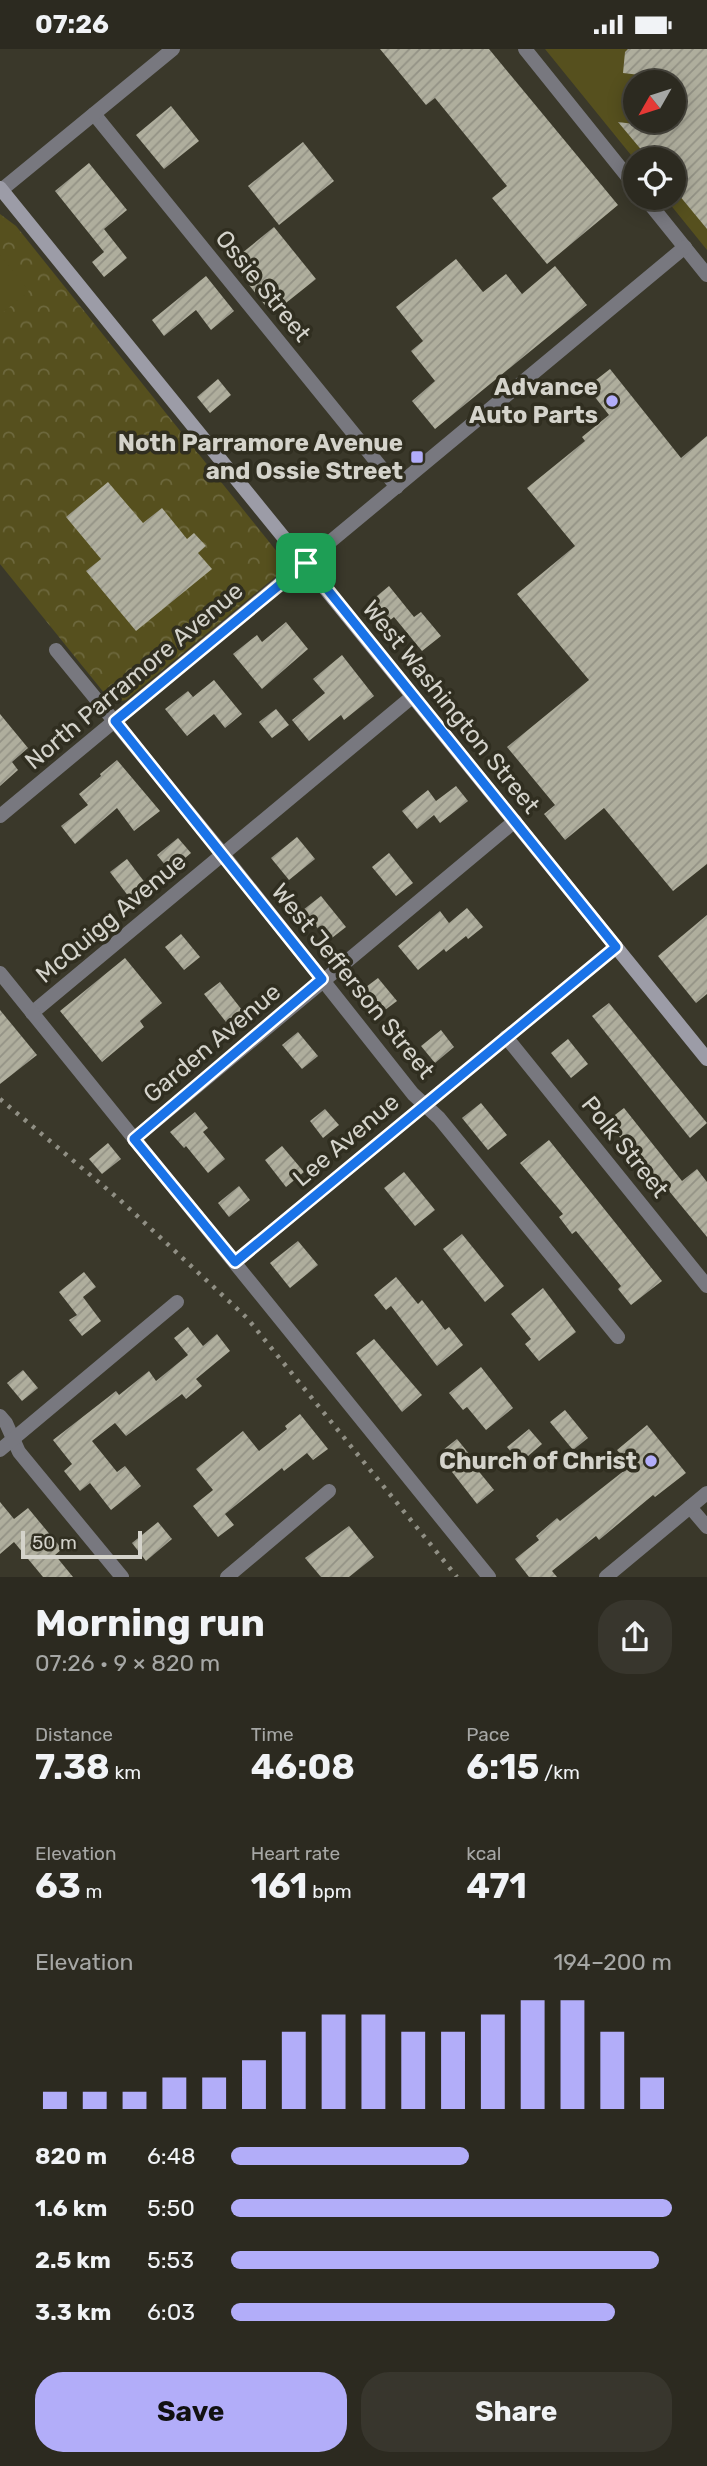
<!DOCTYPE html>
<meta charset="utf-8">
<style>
:root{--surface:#2c2a20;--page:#38362d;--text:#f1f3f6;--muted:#a6a7a5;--line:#48463e;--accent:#b2adf9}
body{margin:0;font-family:Rubik,sans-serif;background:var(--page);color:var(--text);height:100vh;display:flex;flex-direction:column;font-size:26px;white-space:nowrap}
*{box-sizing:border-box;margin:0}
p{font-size:23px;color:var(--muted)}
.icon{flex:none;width:38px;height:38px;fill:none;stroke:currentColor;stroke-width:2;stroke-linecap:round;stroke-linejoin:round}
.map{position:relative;height:1528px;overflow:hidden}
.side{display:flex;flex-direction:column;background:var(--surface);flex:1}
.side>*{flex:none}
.needle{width:46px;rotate:231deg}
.tools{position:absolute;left:623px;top:21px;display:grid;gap:14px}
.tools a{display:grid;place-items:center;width:63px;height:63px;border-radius:50%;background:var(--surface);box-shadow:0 4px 18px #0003,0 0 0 2px var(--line);font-size:35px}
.scale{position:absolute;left:21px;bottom:18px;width:121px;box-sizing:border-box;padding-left:7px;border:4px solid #d4d3cb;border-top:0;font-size:19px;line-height:24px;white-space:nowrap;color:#d4d3cb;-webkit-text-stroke:5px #302e20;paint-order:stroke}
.pin{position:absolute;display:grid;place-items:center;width:60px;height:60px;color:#fff;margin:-30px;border-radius:14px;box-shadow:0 4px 10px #0006}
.round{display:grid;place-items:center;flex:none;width:74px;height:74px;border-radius:28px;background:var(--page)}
.summary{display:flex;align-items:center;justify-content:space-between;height:119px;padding:0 35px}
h1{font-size:38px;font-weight:700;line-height:52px}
.metrics{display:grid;grid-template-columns:repeat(3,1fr);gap:10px;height:119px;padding:7px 35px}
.metrics div{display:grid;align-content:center}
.metrics b{font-size:35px;font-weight:700}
.metrics small{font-size:19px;font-weight:400}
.metrics p{font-size:19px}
.chart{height:196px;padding:14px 35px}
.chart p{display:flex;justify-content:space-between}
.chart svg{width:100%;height:126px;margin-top:7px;stroke:var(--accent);stroke-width:6}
.button{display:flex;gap:14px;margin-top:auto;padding:14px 35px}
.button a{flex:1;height:80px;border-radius:28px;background:var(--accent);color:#111;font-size:28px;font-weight:700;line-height:80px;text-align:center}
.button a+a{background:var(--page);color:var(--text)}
ul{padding:0 35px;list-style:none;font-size:23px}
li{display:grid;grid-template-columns:112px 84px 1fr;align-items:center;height:52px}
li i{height:18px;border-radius:9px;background:var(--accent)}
.status{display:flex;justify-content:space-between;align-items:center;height:49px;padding:0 35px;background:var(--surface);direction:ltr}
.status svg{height:19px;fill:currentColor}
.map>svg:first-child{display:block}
.park{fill:url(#park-crowns)}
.pitch{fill:#56501e;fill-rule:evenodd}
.building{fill:url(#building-hatch)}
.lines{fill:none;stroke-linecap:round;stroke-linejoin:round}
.minor{stroke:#78787f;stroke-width:14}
.tertiary{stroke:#78787f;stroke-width:14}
.secondary{stroke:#9c9ca7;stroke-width:14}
.rail{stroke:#908f84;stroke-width:4.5;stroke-dasharray:3.5 7;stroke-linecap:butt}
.route-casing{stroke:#fff;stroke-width:14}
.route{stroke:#1a73e8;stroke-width:9}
.poi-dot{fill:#b2adf9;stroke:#302e20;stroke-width:2.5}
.labels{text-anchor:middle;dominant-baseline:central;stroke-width:7;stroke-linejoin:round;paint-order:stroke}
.street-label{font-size:24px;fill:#d4d3cb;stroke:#302e20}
.poi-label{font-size:24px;font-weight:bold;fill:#d4d3cb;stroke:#302e20;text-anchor:end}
</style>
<div class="status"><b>07:26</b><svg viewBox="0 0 49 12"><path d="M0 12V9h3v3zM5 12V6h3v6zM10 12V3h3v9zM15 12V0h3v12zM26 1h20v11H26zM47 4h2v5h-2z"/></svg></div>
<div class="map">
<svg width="707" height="1528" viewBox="0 0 707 1528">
<defs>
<pattern id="park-crowns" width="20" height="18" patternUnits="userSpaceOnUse" patternTransform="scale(1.75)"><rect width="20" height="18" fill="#56501e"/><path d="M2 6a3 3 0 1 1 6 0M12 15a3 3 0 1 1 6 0" fill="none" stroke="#6d683d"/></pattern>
<pattern id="building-hatch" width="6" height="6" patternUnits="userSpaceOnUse" patternTransform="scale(1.75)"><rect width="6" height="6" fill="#afae9d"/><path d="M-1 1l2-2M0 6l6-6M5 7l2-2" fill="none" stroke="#939285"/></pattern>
</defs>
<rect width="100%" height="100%" fill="#3a382a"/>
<polygon class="park" points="0,165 16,177 282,509 283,517 280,524 126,651 117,653 105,645 0,515"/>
<g class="pitch">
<path d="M545 0H707V201L665 149H674V110L635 111ZM635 33H674V72H635Z"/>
<polygon points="0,206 29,242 1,265 0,264"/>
</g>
<g class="building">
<polygon points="380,0 489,0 618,156 547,215 492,149 507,137 435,49 426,56"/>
<polygon points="628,0 707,0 707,180 674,140 674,110 649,110 618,73 634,75 635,72 674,72 674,33 639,33 640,26 623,24 625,3"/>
<polygon points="171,57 199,92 164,120 136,86"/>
<polygon points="303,93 334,132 279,176 248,137"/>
<polygon points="89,114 127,161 104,180 127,209 104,228 92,213 104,203 55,142"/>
<polygon points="274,178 316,230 272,265 231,213"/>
<polygon points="456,210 483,243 506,225 522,245 555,217 587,256 435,380 412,352 435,332 411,302 423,292 396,258"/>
<polygon points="206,227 234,262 211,281 196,261 164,287 152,271"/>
<polygon points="610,320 681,409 707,387 707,815 673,842 604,759 565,791 544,765 555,756 507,698 589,631 517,545 575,497 527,439 585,392 582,388 609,366 587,338"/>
<polygon points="218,330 231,346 210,364 197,348"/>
<polygon points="108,433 143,474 162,459 187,490 194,484 206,497 198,504 212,520 136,582 86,522 101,510 66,468"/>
<polygon points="389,537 414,568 421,563 441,587 422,602 394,568 383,577 366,556"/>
<polygon points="286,573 308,600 262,640 233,605 257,586 262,593"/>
<polygon points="342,606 374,647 344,671 341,666 309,692 292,671 325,644 313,630"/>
<polygon points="214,631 242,665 225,679 214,665 187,687 165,660 188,642 193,648"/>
<polygon points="276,660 289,676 272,689 259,673"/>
<polygon points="0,665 28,699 12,713 18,721 0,737"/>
<polygon points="117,711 160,762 134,782 117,759 75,795 61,777 88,756 79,745 101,727 100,725"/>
<polygon points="456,737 468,752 440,774 434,766 417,780 402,762 428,741 436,752"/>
<polygon points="297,788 315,810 289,831 271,809"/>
<polygon points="178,789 191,804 170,822 157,806"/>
<polygon points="389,804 413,834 396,847 372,818"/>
<polygon points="127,810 149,839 132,852 110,823"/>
<polygon points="321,847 346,878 328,892 303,861"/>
<polygon points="467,859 483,878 468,890 466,887 446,903 444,900 418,921 398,897 440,862 449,874"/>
<polygon points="707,866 707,945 696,954 658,907"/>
<polygon points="181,885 200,908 184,921 165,898"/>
<polygon points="125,909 162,954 140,972 144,978 102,1013 60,962"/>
<polygon points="378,929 397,952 381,964 362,941"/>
<polygon points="220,933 242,961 226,973 204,945"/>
<polygon points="609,954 707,1074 690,1089 592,967"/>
<polygon points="0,961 37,1006 0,1035"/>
<polygon points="441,981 454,998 435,1014 421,997"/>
<polygon points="298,983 318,1007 302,1020 282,996"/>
<polygon points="568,990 588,1015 571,1029 551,1004"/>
<polygon points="481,1054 507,1086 488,1101 462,1069"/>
<polygon points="624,1059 682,1132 697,1120 707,1133 707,1188 655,1125 651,1128 607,1072"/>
<polygon points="325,1060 339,1076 323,1089 310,1072"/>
<polygon points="195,1063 208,1079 203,1083 225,1110 208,1124 186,1097 184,1099 170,1083"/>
<polygon points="549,1091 662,1232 631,1256 618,1240 621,1237 576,1182 572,1185 559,1168 563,1165 520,1114"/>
<polygon points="108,1094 121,1110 102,1125 89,1110"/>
<polygon points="282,1097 304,1123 286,1138 265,1111"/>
<polygon points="404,1123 435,1161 415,1177 384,1139"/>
<polygon points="239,1137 250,1151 229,1168 218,1154"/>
<polygon points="462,1185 504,1237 485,1253 443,1200"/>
<polygon points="298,1192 318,1216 290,1239 270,1214"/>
<polygon points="84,1223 96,1238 83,1248 101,1272 82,1287 69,1271 77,1266 59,1243"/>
<polygon points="396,1228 418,1255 422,1251 445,1281 449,1278 463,1296 437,1317 391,1257 386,1261 374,1246"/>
<polygon points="543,1239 576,1283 539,1312 525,1295 531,1290 511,1265"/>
<polygon points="188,1278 203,1297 217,1285 230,1302 196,1330 202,1337 186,1350 182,1345 126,1387 115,1374 92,1392 117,1423 125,1417 141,1437 111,1461 90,1434 80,1442 64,1422 72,1415 53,1391 116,1342 119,1346 149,1322 156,1332 188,1306 174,1289"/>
<polygon points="374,1290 422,1346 402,1363 356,1304"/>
<polygon points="481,1318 513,1359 486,1381 467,1358 463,1361 449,1344"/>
<polygon points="23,1321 38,1339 22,1352 7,1334"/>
<polygon points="565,1361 588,1389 573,1401 550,1373"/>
<polygon points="300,1365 328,1400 313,1411 307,1404 284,1422 282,1419 225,1465 234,1476 218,1488 193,1457 213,1441 196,1420 243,1382 259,1402 287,1380 285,1377"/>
<polygon points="647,1376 686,1424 655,1448 653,1446 599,1491 596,1487 552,1522 557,1528 529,1528 515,1510 539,1491 536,1487 557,1469 560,1472 630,1417 617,1401"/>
<polygon points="529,1380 542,1395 520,1414 507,1398"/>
<polygon points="457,1390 470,1406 467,1408 494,1441 477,1455 438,1405"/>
<polygon points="0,1453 14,1470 28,1459 62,1500 55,1506 73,1528 43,1528 14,1493 0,1505"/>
<polygon points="158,1473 172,1490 146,1512 132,1494"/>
<polygon points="349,1477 374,1508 349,1528 321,1528 305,1509"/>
</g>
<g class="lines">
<g class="minor">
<polyline points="94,65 397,438"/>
<polyline points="0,142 173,0"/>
<polyline points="56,601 222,804 413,1045 439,1069 618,1288"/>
<polyline points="32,964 413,647"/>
<polyline points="506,988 707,1237"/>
<polyline points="134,1090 515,772"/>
<polyline points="235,1213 616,898"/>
<polyline points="0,1367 6,1374 19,1403 122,1528"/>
<polyline points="0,1401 177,1253"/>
<polyline points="690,1458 707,1478"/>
<polyline points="227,1528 329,1442"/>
</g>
<g class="tertiary">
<polyline points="525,0 635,137"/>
<polyline points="645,149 707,226"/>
<polyline points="0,767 685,198"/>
<polyline points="0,924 489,1528"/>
<polyline points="606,1528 707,1444"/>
</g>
<polyline class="secondary" points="0,139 707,1010"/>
<polyline class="rail" points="0,1050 120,1151 247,1269 457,1528"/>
</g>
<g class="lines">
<defs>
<polygon id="route" points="306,514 616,898 235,1213 134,1090 322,930 115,672"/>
</defs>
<use href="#route" class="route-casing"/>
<use href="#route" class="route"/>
</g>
<g class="poi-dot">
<circle cx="612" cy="352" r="7"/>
<rect x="410" y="401" width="14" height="14" rx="3.5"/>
<circle cx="651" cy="1412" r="7"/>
</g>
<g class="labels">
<g class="street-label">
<text transform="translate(263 237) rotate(51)">Ossie Street</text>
<text transform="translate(134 627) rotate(-40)">North Parramore Avenue</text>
<text transform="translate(451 658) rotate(51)">West Washington Street</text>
<text transform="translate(111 869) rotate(-40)">McQuigg Avenue</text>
<text transform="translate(353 932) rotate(51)">West Jefferson Street</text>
<text transform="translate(212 994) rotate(-40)">Garden Avenue</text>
<text transform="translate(346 1091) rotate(-40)">Lee Avenue</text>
<text transform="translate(625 1098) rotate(51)">Polk Street</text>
</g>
<g class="poi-label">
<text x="598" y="338">Advance<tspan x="598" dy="28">Auto Parts</tspan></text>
<text x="403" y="394">Noth Parramore Avenue<tspan x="403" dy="28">and Ossie Street</tspan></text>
<text x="637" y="1412">Church of Christ</text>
</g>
</g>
</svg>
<div class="tools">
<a><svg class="needle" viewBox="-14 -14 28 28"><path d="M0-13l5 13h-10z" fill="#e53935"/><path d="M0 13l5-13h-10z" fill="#a6a7a5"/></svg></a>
<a><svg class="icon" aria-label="locate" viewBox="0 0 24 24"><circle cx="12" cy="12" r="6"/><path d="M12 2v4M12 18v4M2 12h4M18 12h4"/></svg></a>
</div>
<div class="scale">50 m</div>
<div class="pin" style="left:306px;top:514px;background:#1e9e55"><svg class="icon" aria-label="arrive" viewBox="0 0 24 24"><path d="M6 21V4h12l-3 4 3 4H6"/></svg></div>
</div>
<section class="side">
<div class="summary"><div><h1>Morning run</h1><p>07:26 · 9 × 820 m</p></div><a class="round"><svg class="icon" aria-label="share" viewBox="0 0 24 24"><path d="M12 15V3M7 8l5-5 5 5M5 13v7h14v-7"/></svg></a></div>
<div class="metrics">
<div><p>Distance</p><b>7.38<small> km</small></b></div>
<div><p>Time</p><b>46:08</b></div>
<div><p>Pace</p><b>6:15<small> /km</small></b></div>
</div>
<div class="metrics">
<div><p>Elevation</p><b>63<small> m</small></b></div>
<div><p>Heart rate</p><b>161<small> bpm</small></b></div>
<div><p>kcal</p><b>471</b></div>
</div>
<div class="chart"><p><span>Elevation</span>194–200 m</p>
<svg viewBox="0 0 160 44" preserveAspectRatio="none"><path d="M5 44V38M15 44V38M25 44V38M35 44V33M45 44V33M55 44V27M65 44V17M75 44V11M85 44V11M95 44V17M105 44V17M115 44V11M125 44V6M135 44V6M145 44V17M155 44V33"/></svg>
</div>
<ul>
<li><b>820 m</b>6:48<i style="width:54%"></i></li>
<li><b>1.6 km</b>5:50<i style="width:100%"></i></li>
<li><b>2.5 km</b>5:53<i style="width:97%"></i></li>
<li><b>3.3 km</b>6:03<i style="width:87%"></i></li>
</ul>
<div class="button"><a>Save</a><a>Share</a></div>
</section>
